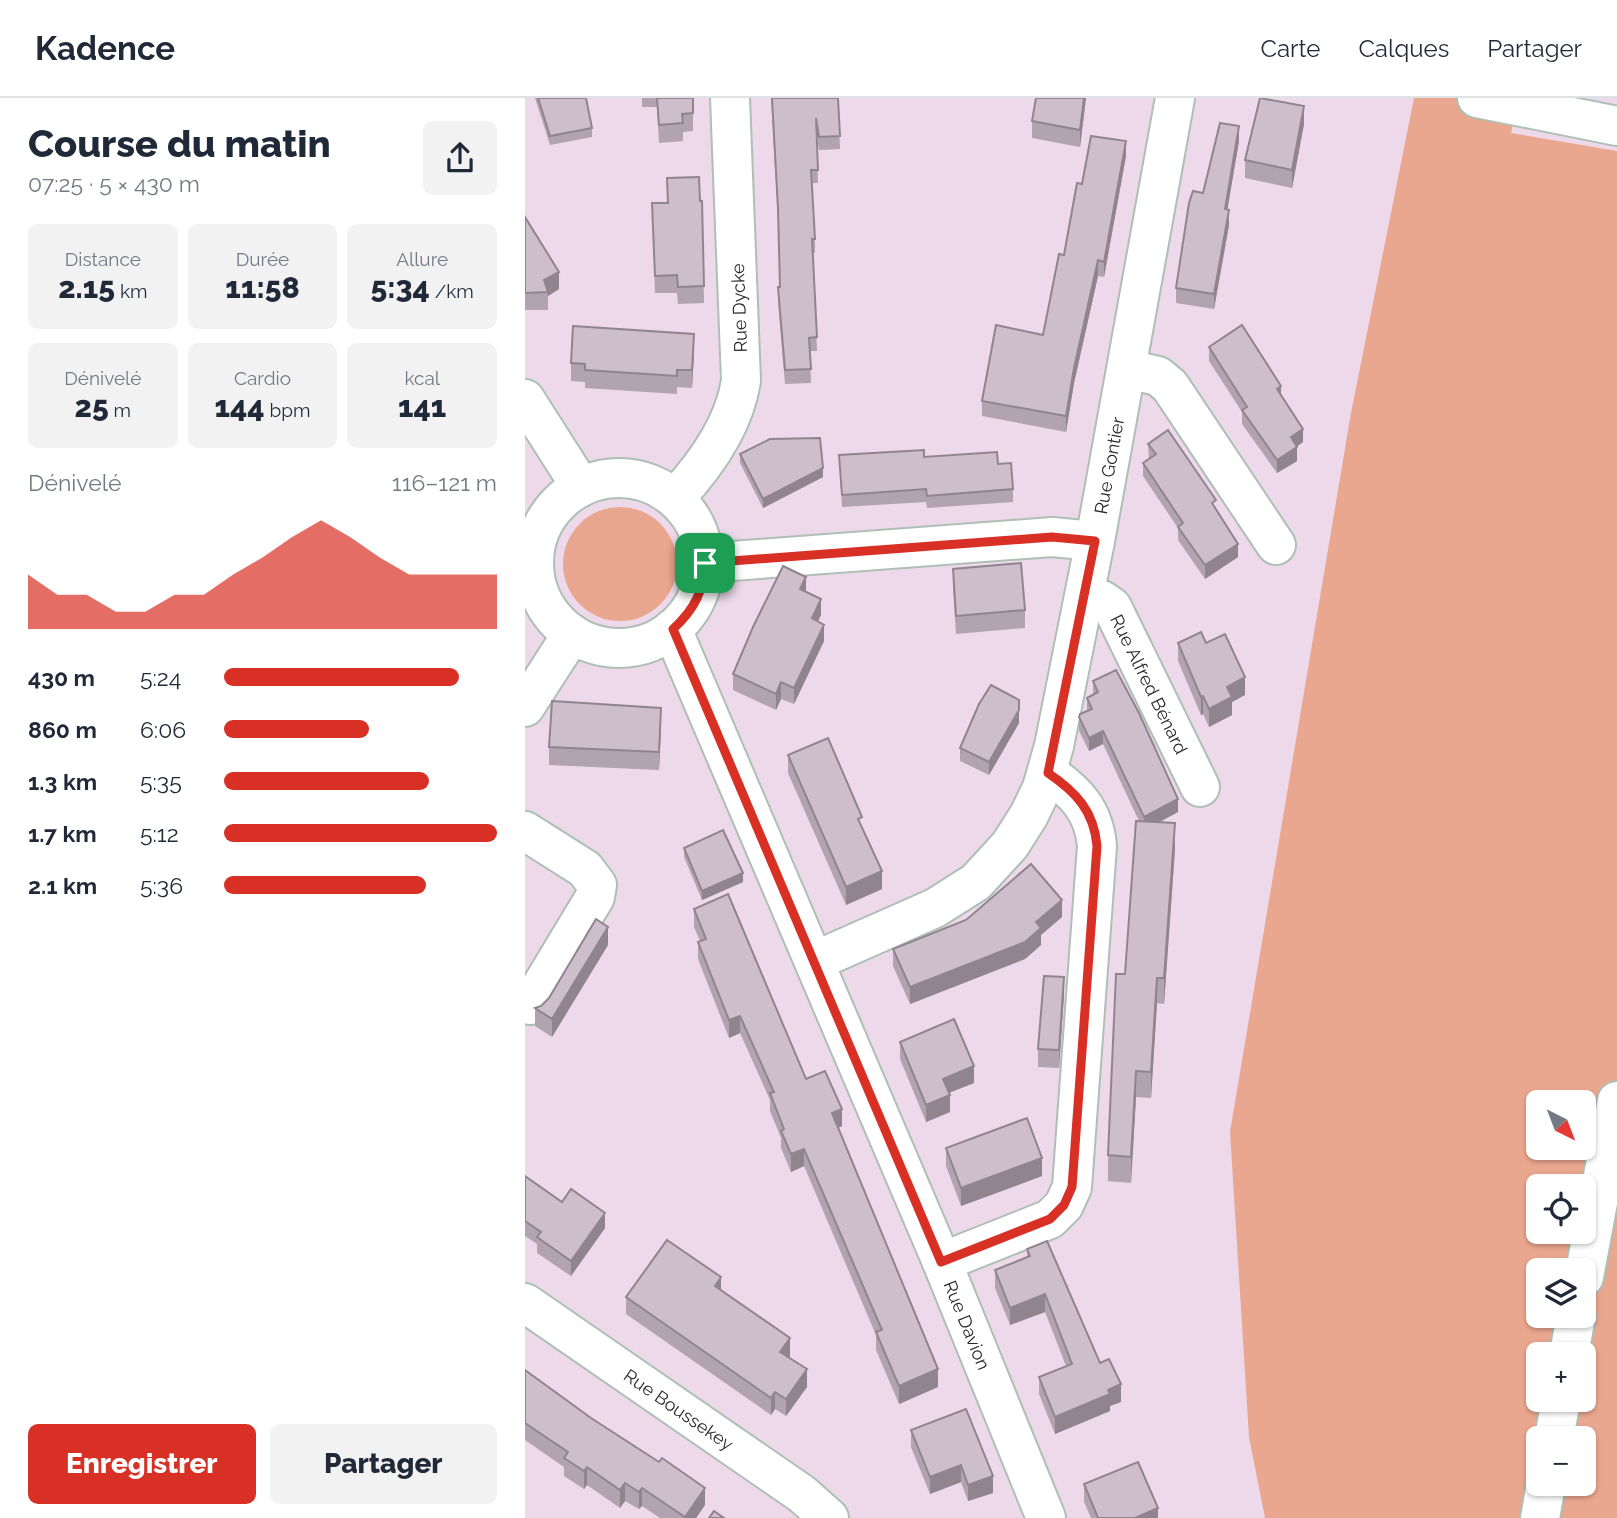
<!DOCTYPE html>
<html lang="fr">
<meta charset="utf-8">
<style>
:root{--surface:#fff;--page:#f2f2f3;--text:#1f2937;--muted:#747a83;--line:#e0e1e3;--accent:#d93025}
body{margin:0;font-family:Raleway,sans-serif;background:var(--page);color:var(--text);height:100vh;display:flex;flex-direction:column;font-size:26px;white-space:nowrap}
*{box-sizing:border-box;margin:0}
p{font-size:23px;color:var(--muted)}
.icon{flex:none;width:38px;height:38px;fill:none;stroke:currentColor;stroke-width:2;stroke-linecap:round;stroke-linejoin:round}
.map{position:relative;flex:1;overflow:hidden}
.side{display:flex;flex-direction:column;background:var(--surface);width:525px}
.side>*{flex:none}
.needle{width:46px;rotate:138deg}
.buttons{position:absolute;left:1001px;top:992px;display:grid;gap:14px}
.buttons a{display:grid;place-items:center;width:70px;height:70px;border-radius:10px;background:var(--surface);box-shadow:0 2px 5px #0004;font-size:35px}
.pin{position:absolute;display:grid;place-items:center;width:60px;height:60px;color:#fff;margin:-30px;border-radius:14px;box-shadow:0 4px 10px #0006}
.round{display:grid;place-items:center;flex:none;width:74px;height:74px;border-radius:10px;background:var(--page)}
.overview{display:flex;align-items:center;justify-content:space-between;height:119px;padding:0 28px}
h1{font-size:38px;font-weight:800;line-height:52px}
.stats{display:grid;grid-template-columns:repeat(3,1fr);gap:10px;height:119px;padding:7px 28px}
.stats div{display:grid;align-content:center;border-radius:10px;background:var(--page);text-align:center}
.stats b{font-size:30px;font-weight:800}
.stats small{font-size:19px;font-weight:400}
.stats p{font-size:19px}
.chart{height:196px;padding:14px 28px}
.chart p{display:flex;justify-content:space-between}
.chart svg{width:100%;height:126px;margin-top:7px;fill:var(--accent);opacity:.7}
.action{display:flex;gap:14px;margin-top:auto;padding:14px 28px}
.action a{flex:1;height:80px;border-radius:10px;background:var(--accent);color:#fff;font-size:28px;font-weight:800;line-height:80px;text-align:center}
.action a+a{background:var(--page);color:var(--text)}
ul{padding:0 28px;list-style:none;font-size:23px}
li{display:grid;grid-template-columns:112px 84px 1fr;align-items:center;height:52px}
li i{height:18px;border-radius:9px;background:var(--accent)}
header{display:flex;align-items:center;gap:42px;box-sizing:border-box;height:98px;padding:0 35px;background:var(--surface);border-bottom:2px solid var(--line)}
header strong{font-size:33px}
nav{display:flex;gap:38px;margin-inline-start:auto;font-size:24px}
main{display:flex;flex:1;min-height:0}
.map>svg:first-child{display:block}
.green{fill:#eaa78f;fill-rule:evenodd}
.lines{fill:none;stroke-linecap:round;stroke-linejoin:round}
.minor-casing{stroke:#aebfb4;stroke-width:42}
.minor{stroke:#fff;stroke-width:38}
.wall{fill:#b1a3af}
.shaded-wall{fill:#90858f}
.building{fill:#cebecc;stroke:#90858f;stroke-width:2}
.route-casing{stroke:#fff;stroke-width:14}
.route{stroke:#d93025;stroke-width:9}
.labels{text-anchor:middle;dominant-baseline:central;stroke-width:5;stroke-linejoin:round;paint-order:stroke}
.street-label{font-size:18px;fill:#292929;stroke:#fff}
</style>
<header>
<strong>Kadence</strong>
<nav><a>Carte</a><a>Calques</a><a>Partager</a></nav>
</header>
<main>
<section class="side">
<div class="overview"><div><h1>Course du matin</h1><p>07:25 · 5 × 430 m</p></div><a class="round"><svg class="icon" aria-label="share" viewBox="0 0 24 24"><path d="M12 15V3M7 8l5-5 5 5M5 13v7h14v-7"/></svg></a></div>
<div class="stats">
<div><p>Distance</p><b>2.15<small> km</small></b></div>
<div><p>Durée</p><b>11:58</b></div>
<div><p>Allure</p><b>5:34<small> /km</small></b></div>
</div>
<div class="stats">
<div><p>Dénivelé</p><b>25<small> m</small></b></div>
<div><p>Cardio</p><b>144<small> bpm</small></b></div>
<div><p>kcal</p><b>141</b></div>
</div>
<div class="chart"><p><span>Dénivelé</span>116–121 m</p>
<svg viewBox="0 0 160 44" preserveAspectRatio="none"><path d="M0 44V25L10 32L20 32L30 38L40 38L50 32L60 32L70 25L80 19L90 12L100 6L110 12L120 19L130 25L140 25L150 25L160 25V44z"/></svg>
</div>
<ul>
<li><b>430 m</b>5:24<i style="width:86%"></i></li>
<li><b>860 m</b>6:06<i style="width:53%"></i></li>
<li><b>1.3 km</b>5:35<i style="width:75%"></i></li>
<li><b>1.7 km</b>5:12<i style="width:100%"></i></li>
<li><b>2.1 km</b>5:36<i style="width:74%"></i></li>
</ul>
<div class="action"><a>Enregistrer</a><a>Partager</a></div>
</section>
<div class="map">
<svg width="1092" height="1420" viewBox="0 0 1092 1420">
<rect width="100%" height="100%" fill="#edd9ea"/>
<g class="green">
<path d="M889 0H994L986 35 1092 53V1420H740L724 1339 705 1034 826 315ZM1013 1004H1059V1050H1013ZM1013 1088H1059V1134H1013ZM1013 1172H1059V1218H1013ZM1013 1256H1059V1302H1013ZM1013 1340H1059V1386H1013Z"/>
<circle cx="95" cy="466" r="57"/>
</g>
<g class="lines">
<defs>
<g id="minor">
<polyline points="952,0 1092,28"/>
<polyline points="602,271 633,278 645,288 751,447"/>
<polyline points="0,301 56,389"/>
<circle cx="94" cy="465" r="85"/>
<path d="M150 400C180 368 209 327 216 283L205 0"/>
<polyline points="180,465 527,439 570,443"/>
<path id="s1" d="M559 499 577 502 587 509 675 689"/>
<path id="s2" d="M147 531 417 1164 521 1420"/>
<polyline points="0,609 47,536"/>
<polyline points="0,733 60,771 72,787 70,799 5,907"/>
<path id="s3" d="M290 863 410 810 451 784 485 747 504 717 517 690 529 648 570 443 650 0"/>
<path d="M417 1164 525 1121 539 1107 547 1089 572 748C569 713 551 694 523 675"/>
<polyline points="1059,1179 1092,1003"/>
<path id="s4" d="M0 1205 277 1396 304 1420"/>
<polyline points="1044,1256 1051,1218"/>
<polyline points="1029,1340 1036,1302"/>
<polyline points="1015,1420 1021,1386"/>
</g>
</defs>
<use href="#minor" class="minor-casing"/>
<use href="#minor" class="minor"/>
</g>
<g class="wall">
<polygon points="10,0 61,0 67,30 67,39 25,47"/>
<polygon points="117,0 168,0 168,33 158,34 158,43 134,45 132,9 117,9"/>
<polygon points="246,0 313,0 315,51 294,52 292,39 293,85 287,85 290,141 290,155 288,155 292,253 285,253 286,285 260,286 253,203 253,189 255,189 253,124"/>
<polygon points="511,0 561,0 555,49 507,40 507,23"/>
<polygon points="779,26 767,90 720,80 720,62"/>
<polygon points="714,43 702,111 704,127 689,211 651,205 651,190 678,95"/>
<polygon points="601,58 579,179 573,178 549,285 541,334 457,318 457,303 518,237 557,86"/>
<polygon points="142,80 175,103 177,103 179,205 153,206 152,195 130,195 127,105 142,105"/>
<polygon points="0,119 34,191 23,198 23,212 0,212"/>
<polygon points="684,249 756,298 778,344 771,349 772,363 752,375 717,326 717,314 684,263"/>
<polygon points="169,254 167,290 152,289 152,296 60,290 60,284 46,283 46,265"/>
<polygon points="623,346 691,411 713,459 680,481 653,442 653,430 618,378 618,365 624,361"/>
<polygon points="215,356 298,379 238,410 215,365"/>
<polygon points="314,357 399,359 473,366 488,391 488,404 402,410 401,404 317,409"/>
<polygon points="428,471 500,512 500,530 431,536 428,489"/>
<polygon points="281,494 296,517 293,523 299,543 269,606 256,601 251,612 208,592 208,576"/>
<polygon points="653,545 681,545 720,597 707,604 707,617 684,629 678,616 676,617 653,563"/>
<polygon points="568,583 653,714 635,724 650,751 639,906 632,905 626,1000 611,999 606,1085 583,1083 583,1057 614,723 578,646 564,653 554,633 554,619 562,613 562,600 568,597"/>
<polygon points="494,625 464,677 435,663 435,650"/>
<polygon points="136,627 134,672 24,667 24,649"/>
<polygon points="263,657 357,791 321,807 263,675"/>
<polygon points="159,750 218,784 177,802 159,759"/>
<polygon points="169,811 281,981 317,1028 313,1030 413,1289 374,1306 351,1252 351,1237 279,1068 266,1074 256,1050 256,1040 245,1013 245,1002 215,935 204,940 173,861 173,844 175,843 169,829"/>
<polygon points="537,819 516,837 516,847 500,861 385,906 368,868 368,851"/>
<polygon points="83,847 27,939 10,928 10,910 16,908"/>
<polygon points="539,897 534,970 513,969 513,951"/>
<polygon points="375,944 449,985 424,995 425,1014 401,1024 375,961"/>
<polygon points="421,1050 517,1078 436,1108 421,1068"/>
<polygon points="0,1078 37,1104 80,1130 46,1178 12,1155 12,1146 0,1138"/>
<polygon points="502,1151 575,1265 596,1304 585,1308 585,1313 530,1336 514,1296 514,1279 541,1268 520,1214 485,1227 470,1190 470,1172 502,1159"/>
<polygon points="196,1193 265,1258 264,1259 282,1289 261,1318 250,1311 246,1317 101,1216 101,1199"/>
<polygon points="0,1272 180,1407 171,1420 135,1420 117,1408 114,1411 100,1403 95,1410 62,1387 59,1391 39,1378 39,1369 0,1342"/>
<polygon points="441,1311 468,1395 443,1403 436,1384 405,1396 386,1349 386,1332"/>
<polygon points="559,1386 633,1420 566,1420 559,1404"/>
</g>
<g class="shaded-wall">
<polygon points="559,0 561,0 555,49 555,32"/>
<polygon points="779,8 779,26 767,90 767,72"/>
<polygon points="714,28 714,43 700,126 700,111"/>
<polygon points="601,43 601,58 579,179 579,164"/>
<polygon points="704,112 704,127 689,211 689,196"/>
<polygon points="573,162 573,178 549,285 541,334 541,318 549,270"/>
<polygon points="34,174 34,191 23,198 19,182"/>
<polygon points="169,236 169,254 167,290 167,272"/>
<polygon points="756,288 756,301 752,291"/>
<polygon points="778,331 778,344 766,353 766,339"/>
<polygon points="772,349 772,363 752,375 752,362"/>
<polygon points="298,370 298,379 238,410 238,401"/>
<polygon points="713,446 713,459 680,481 680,467"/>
<polygon points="281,479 281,495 275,491"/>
<polygon points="296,501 296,517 287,536 287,520"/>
<polygon points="299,527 299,543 269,606 269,590"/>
<polygon points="720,579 720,597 707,604 707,617 684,629 684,611 702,589"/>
<polygon points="256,584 256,601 251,612 251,596"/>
<polygon points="678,598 678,616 676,617 676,599"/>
<polygon points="136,610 136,627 134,672 134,654"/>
<polygon points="494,612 494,625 464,677 464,664"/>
<polygon points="578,633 578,646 564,653 564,640"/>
<polygon points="653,701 653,714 619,732 619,719"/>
<polygon points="650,725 650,751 639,906 639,880"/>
<polygon points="357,773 357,791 321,807 321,789"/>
<polygon points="218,775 218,784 177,802 177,793"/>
<polygon points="537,802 537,819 516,837 516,847 500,861 385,906 385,889 511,824"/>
<polygon points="83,829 83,847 27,939 27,921"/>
<polygon points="539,879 539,897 534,970 534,952"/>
<polygon points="632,880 632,905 626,1000 626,974"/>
<polygon points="215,918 215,935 204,940 204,922"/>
<polygon points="449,968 449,985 418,997 418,981"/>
<polygon points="611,973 611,999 606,1085 606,1059"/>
<polygon points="425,997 425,1014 401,1024 401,1007"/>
<polygon points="317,1011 317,1028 307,1033 307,1015"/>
<polygon points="279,1051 279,1068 266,1074 266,1056"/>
<polygon points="517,1060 517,1078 436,1108 436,1090"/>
<polygon points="80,1115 80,1130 46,1178 46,1163"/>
<polygon points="196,1179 196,1196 190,1188"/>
<polygon points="520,1196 520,1214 485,1227 485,1210"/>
<polygon points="265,1240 265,1258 255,1271 255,1254"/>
<polygon points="282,1271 282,1289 261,1318 261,1301"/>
<polygon points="413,1271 413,1289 374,1306 374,1288"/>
<polygon points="596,1286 596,1304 585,1308 585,1313 530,1336 530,1319"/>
<polygon points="250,1294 250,1311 246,1317 246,1300"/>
<polygon points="436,1367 436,1384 405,1396 405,1379"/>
<polygon points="62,1369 62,1387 59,1391 59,1373"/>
<polygon points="468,1378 468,1395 443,1403 443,1387"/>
<polygon points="100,1385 100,1403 95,1410 95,1392"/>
<polygon points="117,1390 117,1408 114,1411 114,1394"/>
<polygon points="180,1390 180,1407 171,1420 160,1420"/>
<polygon points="633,1410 633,1420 610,1420"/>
</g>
<g class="building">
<polygon points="13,0 61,0 67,30 25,38"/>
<polygon points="132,0 168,0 168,15 157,16 158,25 134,27"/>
<polygon points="247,0 313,0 315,38 294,39 291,20 293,72 286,72 290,141 287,141 292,239 284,240 286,271 260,272 253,189 255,189 253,110"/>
<polygon points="511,0 559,0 555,32 507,23"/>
<polygon points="735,0 779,8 767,72 720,62"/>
<polygon points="695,25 714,28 700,111 704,112 689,196 651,190 664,105 668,93 678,95"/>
<polygon points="566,38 601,43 579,164 573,162 549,270 541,318 457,303 471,227 518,237 534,156 539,157 552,85 557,86"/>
<polygon points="174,79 175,103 177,103 179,188 153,189 152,177 130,178 127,105 143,105 142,80"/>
<polygon points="0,119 34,174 19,182 23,194 0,195"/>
<polygon points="717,227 756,288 752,291 778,331 766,339 772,349 752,362 717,312 722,309 684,249"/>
<polygon points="48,228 169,236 167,272 152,272 152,278 60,272 60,266 46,265"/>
<polygon points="643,332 691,402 687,405 713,446 680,467 653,429 658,425 618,365 631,356 623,346"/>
<polygon points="295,340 298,370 238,401 215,356 245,341"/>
<polygon points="399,352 399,359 472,354 473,366 486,365 488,391 402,398 401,391 317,397 314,357"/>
<polygon points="496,465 500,512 431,518 428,471"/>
<polygon points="258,468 281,479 275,491 296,501 287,520 299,527 269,590 256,584 251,596 208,576 228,529"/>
<polygon points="676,534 681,545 700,536 720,579 702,589 707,599 684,611 678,598 676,599 653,545"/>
<polygon points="591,572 614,615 653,701 619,719 578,633 564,640 554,619 555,616 567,611 562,600 573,594 568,583"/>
<polygon points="466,587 494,602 494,612 464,664 435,650 454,606"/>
<polygon points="27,603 136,610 134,654 24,649"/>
<polygon points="303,640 337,719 333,721 357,773 321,789 263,657"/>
<polygon points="611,723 650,725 639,880 632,880 626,974 611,973 606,1059 583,1057 591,876 600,876"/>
<polygon points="198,732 218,775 177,793 159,750"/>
<polygon points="506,766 537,802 511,824 516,830 500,844 385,889 368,851 441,822"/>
<polygon points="203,796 281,981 300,973 317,1011 307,1015 413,1271 374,1288 351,1234 357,1232 279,1051 266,1056 256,1033 259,1031 245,995 249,994 215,918 204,922 173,844 181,841 169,811"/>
<polygon points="71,821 83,829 27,921 10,910 16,908 24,900"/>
<polygon points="519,878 539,879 534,952 513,951"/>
<polygon points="429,921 449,968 418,981 425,997 401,1007 375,944"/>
<polygon points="502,1020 517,1060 436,1090 421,1050"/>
<polygon points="0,1078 37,1104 46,1091 80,1115 46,1163 12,1139 16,1134 0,1123"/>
<polygon points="142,1142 196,1179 190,1188 265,1240 255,1254 282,1271 261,1301 250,1294 246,1300 101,1199"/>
<polygon points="522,1143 575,1265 584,1261 596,1286 583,1292 585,1296 530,1319 514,1279 547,1266 520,1196 485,1210 470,1172 505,1158 502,1151"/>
<polygon points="0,1272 66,1320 134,1364 137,1360 180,1390 160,1419 117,1390 114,1394 100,1385 95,1392 62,1369 59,1373 39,1360 43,1354 0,1325"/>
<polygon points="441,1311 468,1378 443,1387 436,1367 405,1379 386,1332"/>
<polygon points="613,1364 633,1410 610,1420 573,1420 559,1386"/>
<polygon points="189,1413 199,1420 184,1420"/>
</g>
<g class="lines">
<defs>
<path id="route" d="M527 439 570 443 523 675C551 694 569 713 572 748L547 1089 539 1107 525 1121 416 1164 148 531C167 514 180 492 180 465Z"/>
</defs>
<use href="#route" class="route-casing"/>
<use href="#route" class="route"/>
</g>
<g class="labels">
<g class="street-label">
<text transform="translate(214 210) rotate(-92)">Rue Dycke</text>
<text stroke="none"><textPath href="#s3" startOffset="625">Rue Gontier</textPath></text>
<text stroke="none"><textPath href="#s1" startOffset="116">Rue Alfred Bénard</textPath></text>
<text stroke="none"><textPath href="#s2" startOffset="756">Rue Davion</textPath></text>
<text stroke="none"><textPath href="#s4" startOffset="187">Rue Boussekey</textPath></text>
</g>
</g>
</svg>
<div class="buttons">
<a><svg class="needle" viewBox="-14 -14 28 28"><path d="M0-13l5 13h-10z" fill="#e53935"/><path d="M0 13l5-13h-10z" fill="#747a83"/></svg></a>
<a><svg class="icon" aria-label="locate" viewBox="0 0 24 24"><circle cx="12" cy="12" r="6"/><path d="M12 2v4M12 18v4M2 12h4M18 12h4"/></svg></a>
<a><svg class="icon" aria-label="layers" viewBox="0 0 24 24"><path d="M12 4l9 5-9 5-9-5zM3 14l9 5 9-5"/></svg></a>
<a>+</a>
<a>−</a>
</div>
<div class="pin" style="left:180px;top:465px;background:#1e9e55"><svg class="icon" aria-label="arrive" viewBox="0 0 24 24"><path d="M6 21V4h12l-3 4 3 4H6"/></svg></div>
</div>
</main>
